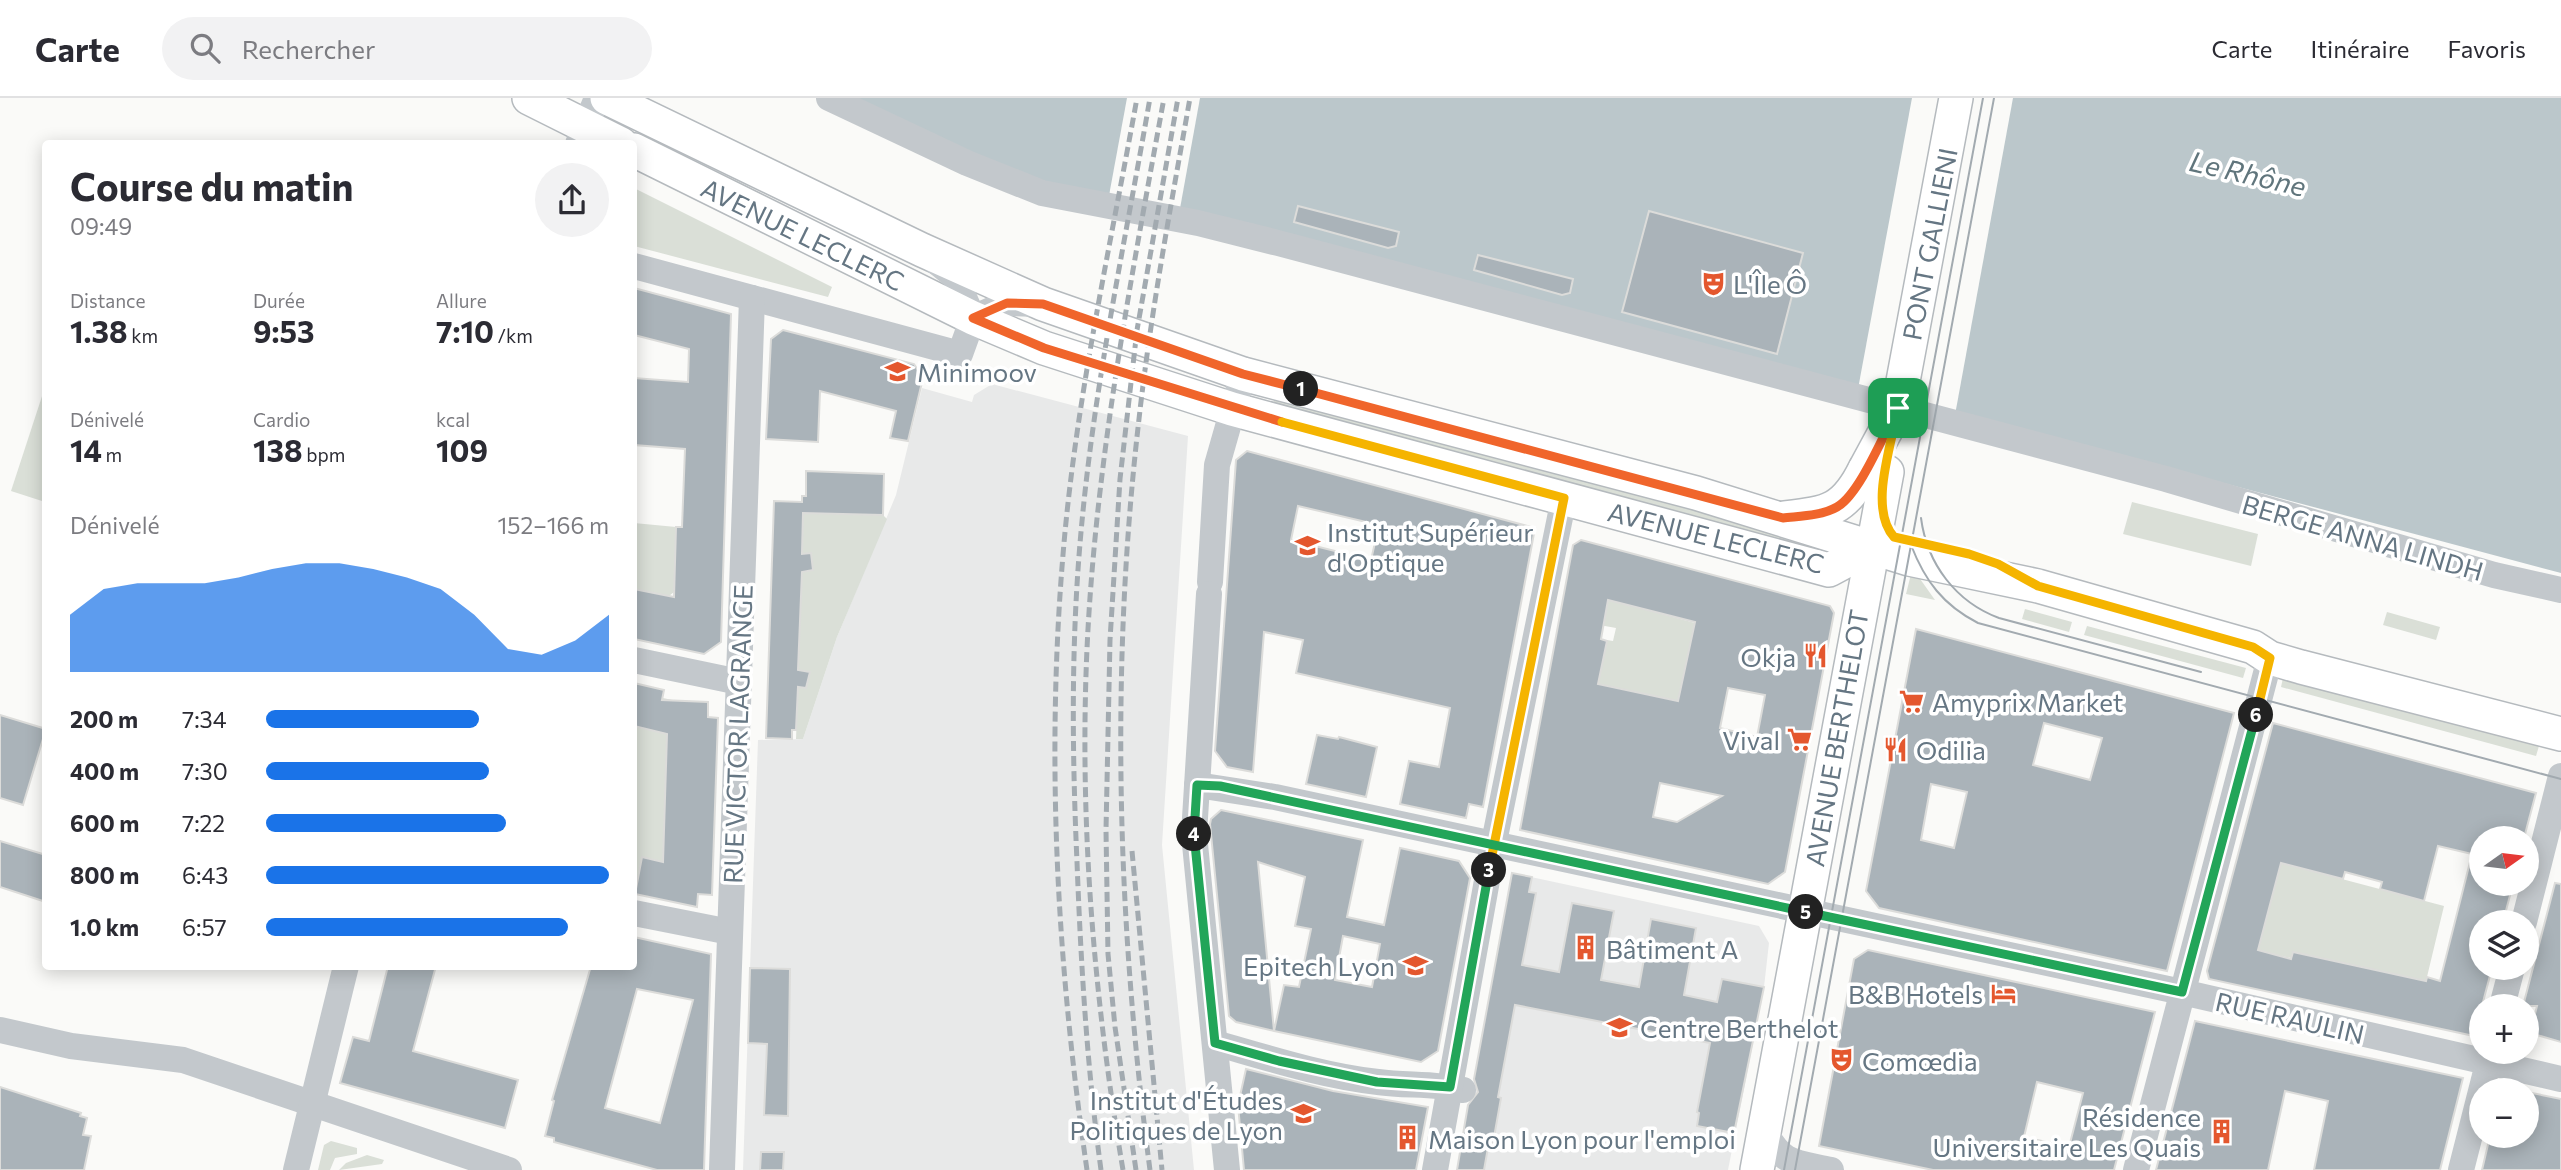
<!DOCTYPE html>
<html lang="fr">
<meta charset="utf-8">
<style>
:root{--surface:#fff;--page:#f2f2f3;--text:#2b2b33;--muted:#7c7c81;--line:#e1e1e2;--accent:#1a73e8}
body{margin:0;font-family:Commissioner,sans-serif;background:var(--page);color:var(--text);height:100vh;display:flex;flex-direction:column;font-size:26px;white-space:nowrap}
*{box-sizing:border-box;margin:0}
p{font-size:23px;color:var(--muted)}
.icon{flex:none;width:38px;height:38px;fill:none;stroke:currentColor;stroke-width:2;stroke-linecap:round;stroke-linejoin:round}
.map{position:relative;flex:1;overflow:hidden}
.details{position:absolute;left:42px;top:42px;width:595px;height:830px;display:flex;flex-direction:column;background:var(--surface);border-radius:7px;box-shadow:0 4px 18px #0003}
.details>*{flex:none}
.needle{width:46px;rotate:76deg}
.fabs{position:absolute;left:2469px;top:728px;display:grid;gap:14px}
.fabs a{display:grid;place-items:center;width:70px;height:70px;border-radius:50%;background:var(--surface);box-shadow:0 4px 18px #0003;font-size:35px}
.pin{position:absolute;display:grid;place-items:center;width:60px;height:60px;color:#fff;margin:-30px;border-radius:14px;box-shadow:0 4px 10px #0006}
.km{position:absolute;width:35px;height:35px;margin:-18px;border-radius:50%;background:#222;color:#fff;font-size:19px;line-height:35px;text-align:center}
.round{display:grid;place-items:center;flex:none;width:74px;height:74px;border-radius:37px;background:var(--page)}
.overview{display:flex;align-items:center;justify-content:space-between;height:119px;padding:0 28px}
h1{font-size:38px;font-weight:700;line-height:52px}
.stats{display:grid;grid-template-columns:repeat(3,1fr);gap:10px;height:119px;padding:7px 28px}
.stats div{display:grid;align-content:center}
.stats b{font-size:30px;font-weight:700}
.stats small{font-size:19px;font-weight:400}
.stats p{font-size:19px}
.chart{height:196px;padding:14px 28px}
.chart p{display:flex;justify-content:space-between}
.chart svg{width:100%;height:126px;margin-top:7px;fill:var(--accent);opacity:.7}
ul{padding:0 28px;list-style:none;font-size:23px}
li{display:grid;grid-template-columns:112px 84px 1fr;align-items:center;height:52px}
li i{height:18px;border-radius:9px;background:var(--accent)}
header{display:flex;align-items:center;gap:42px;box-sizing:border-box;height:98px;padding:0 35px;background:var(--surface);border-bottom:2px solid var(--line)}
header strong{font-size:33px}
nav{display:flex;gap:38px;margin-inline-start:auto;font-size:24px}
.search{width:490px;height:63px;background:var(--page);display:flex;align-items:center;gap:18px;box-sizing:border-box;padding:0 24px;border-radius:38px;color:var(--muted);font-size:26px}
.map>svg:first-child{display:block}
.built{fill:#e8e9e9}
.green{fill:#dadfd7}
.water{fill:#bbc7cb}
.pier{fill:#fafaf8}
.building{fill:#aab3b9;stroke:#dcdcda;stroke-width:2;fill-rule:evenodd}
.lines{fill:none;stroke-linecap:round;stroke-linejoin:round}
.major-casing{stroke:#b5babe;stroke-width:36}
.minor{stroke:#c3c8cc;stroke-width:26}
.major{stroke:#fff;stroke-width:33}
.tram{stroke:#a2aab0;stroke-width:2}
.rail{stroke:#a2aab0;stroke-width:5;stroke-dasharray:10 5;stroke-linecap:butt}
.major-bridge-casing{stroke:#b5babe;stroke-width:36;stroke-linecap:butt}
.major-bridge{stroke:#fff;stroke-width:33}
.split-1-casing{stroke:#fff;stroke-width:14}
.split-2-casing{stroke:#fff;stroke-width:14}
.split-3-casing{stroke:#fff;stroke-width:14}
.split-4-casing{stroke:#fff;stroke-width:14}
.split-5-casing{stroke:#fff;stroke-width:14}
.split-6-casing{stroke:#fff;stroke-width:14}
.split-7-casing{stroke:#fff;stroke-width:14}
.split-1{stroke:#f0652b;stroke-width:9}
.split-2{stroke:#f0652b;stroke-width:9}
.split-3{stroke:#f5b400;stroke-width:9}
.split-4{stroke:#22a559;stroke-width:9}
.split-5{stroke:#22a559;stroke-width:9}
.split-6{stroke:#22a559;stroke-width:9}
.split-7{stroke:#f5b400;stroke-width:9}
.labels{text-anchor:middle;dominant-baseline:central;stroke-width:7;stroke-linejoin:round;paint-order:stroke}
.street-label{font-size:26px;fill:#657683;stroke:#fff}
.poi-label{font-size:26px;fill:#657683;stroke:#fff;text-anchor:start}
.water-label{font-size:28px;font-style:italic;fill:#60757c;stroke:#fff}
</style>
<header>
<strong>Carte</strong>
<div class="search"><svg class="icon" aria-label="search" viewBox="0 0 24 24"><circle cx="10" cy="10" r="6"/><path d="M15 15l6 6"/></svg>Rechercher</div>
<nav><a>Carte</a><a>Itinéraire</a><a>Favoris</a></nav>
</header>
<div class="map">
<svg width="2561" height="1072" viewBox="0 0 2561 1072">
<rect width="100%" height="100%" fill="#fafaf8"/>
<g class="built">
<polygon points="992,286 1188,338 1162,747 1194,1072 743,1072 758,642 803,641 837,539 896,397 922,290 972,304 974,297"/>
<polygon points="1512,775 1759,828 1769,845 1764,889 1728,1072 1457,1072"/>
</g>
<g class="green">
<polygon points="634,90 832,189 828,199 634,148"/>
<polygon points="45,289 46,289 45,404 11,393"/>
<polygon points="1274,302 1827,447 1825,454 1273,308"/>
<polygon points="2132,404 2258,436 2251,468 2123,436"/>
<polygon points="803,415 883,417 887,421 837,539 803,641 796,641 798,589 806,590 810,574 798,572 802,474 813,472 811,455 802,456"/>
<polygon points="634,425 676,429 674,494 665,501 654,495 634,491"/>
<polygon points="1911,476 1918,478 1935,502 1906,496"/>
<polygon points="1599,499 1695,525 1678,603 1598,587 1607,542 1613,543 1616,530 1594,526"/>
<polygon points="2025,511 2072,524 2069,534 2022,521"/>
<polygon points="2387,514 2440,529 2436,542 2383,527"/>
<polygon points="2087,528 2246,570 2243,580 2084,537"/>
<polygon points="2283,580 2539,648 2536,658 2281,589"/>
<polygon points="663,600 677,603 663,764 642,760 635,796 634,635 636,629 655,633"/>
<polygon points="2281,765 2444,808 2426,883 2275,857 2266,862 2258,851"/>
<polygon points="331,1043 357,1050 357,1056 335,1060 330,1072 318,1072 324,1047"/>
<polygon points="367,1057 384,1062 382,1066 339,1072 346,1065"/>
</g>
<polygon class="water" points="848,0 2561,0 2561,475 1249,125 1045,86"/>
<g class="pier">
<polygon points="1127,0 1200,0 1179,116 1108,103"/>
<polygon points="1912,0 2013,0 1955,317 1858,291"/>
</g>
<g class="building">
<polygon points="1298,108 1399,134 1396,148 1388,150 1294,124"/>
<polygon points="1649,113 1803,155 1777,256 1622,214"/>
<polygon points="1478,157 1573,181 1570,195 1562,197 1474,172"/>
<polygon points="634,190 731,216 721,544 704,556 634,541 634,491 674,499 676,429 682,429 685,351 634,347 634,280 688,284 689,251 634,237"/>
<polygon points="783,232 914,266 923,280 908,343 890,340 896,313 820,293 818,344 766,341 771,241"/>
<path d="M1247 353 1535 430 1483 709 1469 706 1466 720 1400 706 1409 663 1439 669 1450 610 1296 575 1303 542 1264 534 1253 674 1227 669 1215 653 1236 362ZM1298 408 1379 427 1371 462 1291 442Z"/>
<polygon points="806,373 884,376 883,417 803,415 802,456 811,455 813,472 802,474 798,572 810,574 806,590 798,589 796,632 792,632 792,641 766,640 774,403 802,404 802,398 806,398"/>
<path d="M1581 442 1830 508 1834 515 1785 774 1768 786 1520 732 1573 447ZM1608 502 1695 524 1678 603 1598 586 1607 543 1601 541ZM1728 590 1765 597 1757 639 1720 630ZM1660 685 1722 698 1677 724 1653 719Z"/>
<path d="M1916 531 2234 615 2167 873 1879 810 1866 793ZM2044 625 2102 640 2090 682 2033 667ZM1931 686 1967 694 1954 750 1921 742Z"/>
<polygon points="634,585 664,592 662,602 708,604 708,619 718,620 712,797 698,796 697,809 635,796 642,759 663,764 667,636 634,628"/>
<polygon points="0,617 46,631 23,707 0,700"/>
<path d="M2273 625 2536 695 2524 740H2482V786H2513L2503 824H2482V870H2492L2474 938 2209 881 2207 873ZM2438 748 2472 756 2440 883 2427 879 2426 883 2293 854 2291 861 2258 852 2281 765 2343 781 2345 774 2382 784 2380 791 2424 803Z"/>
<polygon points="1317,637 1338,641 1339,639 1377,649 1366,699 1306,686"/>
<path d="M1221 712 1363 742 1347 819 1384 827 1400 750 1459 763 1470 780 1438 953 1421 964 1274 933 1284 887 1299 889 1311 831 1295 828 1305 779 1258 764 1274 933 1236 924 1229 918 1210 726 1211 721ZM1343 838 1380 846 1372 889 1335 882Z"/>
<polygon points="0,743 46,757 46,804 0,789"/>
<polygon points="1512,775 1532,779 1529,794 1536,795 1522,867 1559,874 1572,805 1614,813 1601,882 1639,889 1651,821 1696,830 1684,897 1717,904 1722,881 1764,889 1734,1035 1697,1028 1699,1015 1697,1014 1710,945 1515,907 1498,999 1501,1000 1493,1045 1489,1044 1484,1072 1457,1072 1468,1007 1478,994 1474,981"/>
<polygon points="2555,785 2561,786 2561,944 2530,935 2537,908 2523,908"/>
<path d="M634 839 711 856 704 1072H657L554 1044V1040L545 1038 554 1003 552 1002 591 868H634ZM637 891 693 902 660 1025 605 1010Z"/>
<path d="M1868 852 2155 914 2114 1072H1933L1819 1048 1854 861ZM2037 984 2083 995 2069 1049 2024 1039Z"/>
<polygon points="388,868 436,868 413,953 518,982 505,1030 340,985 353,939 369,943"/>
<polygon points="750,870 790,871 788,1018 764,1017 767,946 748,945"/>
<polygon points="2195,923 2463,980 2440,1072 2314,1072 2328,1003 2285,993 2268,1072 2156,1072"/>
<polygon points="1246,971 1333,993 1428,1009 1416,1072 1244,1072 1238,1007"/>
<polygon points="0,989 81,1015 80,1018 87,1020 83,1037 91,1038 84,1072 0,1072"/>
<polygon points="2527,994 2561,1001 2561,1072 2482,1072 2490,1038 2527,1038"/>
<polygon points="761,1054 784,1054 783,1072 760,1072"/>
</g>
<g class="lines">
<defs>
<g id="major">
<polyline points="529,0 621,46"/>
<polyline points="607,0 922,152 1043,206 1243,276 1696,395 1909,461 2038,488 2253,549 2270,560 2301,569 2561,636"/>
<polyline points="634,52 973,220 1044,250 1232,311 1829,472 1872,449"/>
<polyline points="1898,310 1956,0"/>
<path d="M1785 420C1829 415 1845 412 1865 371"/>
<polyline points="1757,1072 1887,374"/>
</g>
</defs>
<use href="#major" class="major-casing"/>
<g class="minor">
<polyline points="829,0 967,65 1042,95 1198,125 1278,145 2166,381 2494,477 2561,492"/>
<polyline points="578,46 597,0"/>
<polyline points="634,168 960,256 973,220 955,179 934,162"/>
<polyline points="973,220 1007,205 1038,206"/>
<polyline points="1210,484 1217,367 1243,276"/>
<polyline points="1209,496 1194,736 1227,1072"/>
<polyline points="634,562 739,584"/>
<polyline points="1197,687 1275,699 2182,894 2561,981"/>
<polyline points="634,815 730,834"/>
<polyline points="2524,824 2561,678"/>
<polyline points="2502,908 2512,870"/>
<polyline points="0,932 71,948 183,962 509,1072"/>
<path d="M1215 945C1268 960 1323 978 1378 984 1407 988 1434 985 1463 992"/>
<path d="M1764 1032C1782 1067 1795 1064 1831 1072"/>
<polyline points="296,1072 346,868"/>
<polyline points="722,1072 752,200"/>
<polyline points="1435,1072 1493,749 1564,400"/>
<polyline points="2136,1072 2270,560"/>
<polyline points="2461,1072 2491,954"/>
</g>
<use href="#major" class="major"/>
<g class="tram">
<path d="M1921 420C1927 466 1956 504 1999 520L2201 574"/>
<path d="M1911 447C1925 483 1943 507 1978 525L2561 681"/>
<polyline points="1784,1072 1983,0"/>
<polyline points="1795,1072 1994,0"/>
</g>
<g class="rail">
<polyline points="1132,753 1162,1072"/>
<path d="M1087 1072C1056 859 1045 648 1065 434 1079 288 1111 144 1137 0"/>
<path d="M1101 1072C1087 969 1081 868 1077 764 1072 653 1071 544 1081 434 1094 288 1125 144 1150 0"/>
<path d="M1123 1072C1093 895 1078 711 1088 531 1098 352 1132 176 1164 0"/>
<polyline points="1136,1072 1115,929 1108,856 1106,732 1110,542 1120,381 1137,232 1178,0"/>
<path d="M1150 1072C1117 823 1110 570 1139 321 1151 213 1171 107 1190 0"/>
</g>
<defs>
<polyline id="major-bridge" points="1865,371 1898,310"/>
</defs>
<use href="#major-bridge" class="major-bridge-casing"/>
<use href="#major-bridge" class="major-bridge"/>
</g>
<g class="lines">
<defs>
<path id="split-1" d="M1301 291 1783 420C1800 418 1821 418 1837 409 1860 396 1884 335 1898 310"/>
<polyline id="split-2" points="1282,324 1044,250 973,220 1007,205 1043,206 1243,276 1301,291"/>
<polyline id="split-3" points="1282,324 1564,400 1489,772"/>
<polyline id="split-4" points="1194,736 1215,945 1279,963 1377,984 1450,989 1489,772"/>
<polyline id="split-5" points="1194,736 1197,687 1220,688 1806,814"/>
<polyline id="split-6" points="1806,814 2182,894 2256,617"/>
<path id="split-7" d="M1898 310C1892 346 1868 410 1894 439L1969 456 1998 466 2038 488 2253 549 2270 560 2256 617"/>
</defs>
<use href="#split-1" class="split-1-casing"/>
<use href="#split-2" class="split-2-casing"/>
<use href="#split-3" class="split-3-casing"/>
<use href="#split-4" class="split-4-casing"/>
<use href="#split-5" class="split-5-casing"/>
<use href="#split-6" class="split-6-casing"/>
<use href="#split-7" class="split-7-casing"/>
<use href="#split-1" class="split-1"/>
<use href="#split-2" class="split-2"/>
<use href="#split-3" class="split-3"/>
<use href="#split-4" class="split-4"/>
<use href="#split-5" class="split-5"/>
<use href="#split-6" class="split-6"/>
<use href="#split-7" class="split-7"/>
</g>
<defs>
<symbol id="theatre-bare" viewBox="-9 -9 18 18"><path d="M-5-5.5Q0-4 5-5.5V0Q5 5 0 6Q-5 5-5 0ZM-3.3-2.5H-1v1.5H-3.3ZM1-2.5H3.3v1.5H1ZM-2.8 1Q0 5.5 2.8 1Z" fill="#e4572e" stroke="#fff" stroke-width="2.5" paint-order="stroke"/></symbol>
<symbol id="school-bare" viewBox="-9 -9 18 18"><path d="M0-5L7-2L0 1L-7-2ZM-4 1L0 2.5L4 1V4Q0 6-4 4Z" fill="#e4572e" stroke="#fff" stroke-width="2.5" paint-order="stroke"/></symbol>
<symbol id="university-bare" viewBox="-9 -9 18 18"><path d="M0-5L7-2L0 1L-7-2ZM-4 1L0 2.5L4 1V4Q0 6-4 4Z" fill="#e4572e" stroke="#fff" stroke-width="2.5" paint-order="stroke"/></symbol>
<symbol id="restaurant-bare" viewBox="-9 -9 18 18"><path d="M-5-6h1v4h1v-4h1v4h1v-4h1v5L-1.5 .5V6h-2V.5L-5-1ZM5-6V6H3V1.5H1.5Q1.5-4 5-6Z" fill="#e4572e" stroke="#fff" stroke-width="2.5" paint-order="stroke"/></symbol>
<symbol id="supermarket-bare" viewBox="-9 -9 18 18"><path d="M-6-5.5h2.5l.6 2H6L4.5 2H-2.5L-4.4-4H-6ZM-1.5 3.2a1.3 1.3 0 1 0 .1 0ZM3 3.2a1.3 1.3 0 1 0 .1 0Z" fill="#e4572e" stroke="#fff" stroke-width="2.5" paint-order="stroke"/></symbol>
<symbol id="building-bare" viewBox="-9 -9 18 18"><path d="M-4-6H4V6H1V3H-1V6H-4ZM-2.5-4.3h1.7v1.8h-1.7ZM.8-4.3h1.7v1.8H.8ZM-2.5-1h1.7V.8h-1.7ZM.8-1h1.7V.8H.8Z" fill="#e4572e" stroke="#fff" stroke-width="2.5" paint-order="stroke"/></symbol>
<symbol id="hotel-bare" viewBox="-9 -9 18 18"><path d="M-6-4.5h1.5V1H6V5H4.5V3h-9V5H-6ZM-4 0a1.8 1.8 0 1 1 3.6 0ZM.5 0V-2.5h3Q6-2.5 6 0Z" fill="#e4572e" stroke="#fff" stroke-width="2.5" paint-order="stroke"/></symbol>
</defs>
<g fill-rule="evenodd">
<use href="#theatre-bare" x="1696" y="168" width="35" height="35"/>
<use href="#school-bare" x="880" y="256" width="35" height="35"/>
<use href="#university-bare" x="1290" y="430" width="35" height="35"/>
<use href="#restaurant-bare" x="1798" y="540" width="35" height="35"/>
<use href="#supermarket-bare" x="1894" y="586" width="35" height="35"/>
<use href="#supermarket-bare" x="1782" y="624" width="35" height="35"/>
<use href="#restaurant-bare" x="1878" y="634" width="35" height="35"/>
<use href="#building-bare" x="1568" y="832" width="35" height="35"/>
<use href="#university-bare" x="1398" y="850" width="35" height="35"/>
<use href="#hotel-bare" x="1986" y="878" width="35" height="35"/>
<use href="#university-bare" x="1602" y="912" width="35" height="35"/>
<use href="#theatre-bare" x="1824" y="944" width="35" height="35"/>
<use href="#university-bare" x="1286" y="998" width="35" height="35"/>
<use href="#building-bare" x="2204" y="1016" width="35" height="35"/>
<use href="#building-bare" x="1390" y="1022" width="35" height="35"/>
</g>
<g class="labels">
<g class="street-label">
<text transform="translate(803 136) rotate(26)">AVENUE LECLERC</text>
<text transform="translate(1929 146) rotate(-79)">PONT GALLIENI</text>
<text transform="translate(1716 439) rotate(14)">AVENUE LECLERC</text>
<text transform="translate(2363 439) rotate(16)">BERGE ANNA LINDH</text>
<text transform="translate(737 636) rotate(-88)">RUE VICTOR LAGRANGE</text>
<text transform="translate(1836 640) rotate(-80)">AVENUE BERTHELOT</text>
<text transform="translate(2290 919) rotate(13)">RUE RAULIN</text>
</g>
<g class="poi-label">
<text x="1733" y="185">L'Île Ô</text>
<text x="917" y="273">Minimoov</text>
<text x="1327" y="433">Institut Supérieur<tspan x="1327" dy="30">d'Optique</tspan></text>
<text x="1796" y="558" text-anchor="end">Okja</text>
<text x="1932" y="603">Amyprix Market</text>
<text x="1780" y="641" text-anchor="end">Vival</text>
<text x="1916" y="651">Odilia</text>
<text x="1606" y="850">Bâtiment A</text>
<text x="1395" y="867" text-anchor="end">Epitech Lyon</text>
<text x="1983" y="895" text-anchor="end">B&amp;B Hotels</text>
<text x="1640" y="929">Centre Berthelot</text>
<text x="1862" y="962">Comœdia</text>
<text x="1283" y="1001" text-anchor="end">Institut d'Études<tspan x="1283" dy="30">Politiques de Lyon</tspan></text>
<text x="2201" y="1018" text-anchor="end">Résidence<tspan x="2201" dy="30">Universitaire Les Quais</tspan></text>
<text x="1428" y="1040">Maison Lyon pour l'emploi</text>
</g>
<g class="water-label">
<text transform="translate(2248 75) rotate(13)">Le Rhône</text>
</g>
</g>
</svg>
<div class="fabs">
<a><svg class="needle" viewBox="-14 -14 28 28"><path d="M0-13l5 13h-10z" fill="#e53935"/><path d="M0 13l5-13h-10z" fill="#7c7c81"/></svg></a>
<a><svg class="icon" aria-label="layers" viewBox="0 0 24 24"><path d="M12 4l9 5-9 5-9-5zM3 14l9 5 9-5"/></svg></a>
<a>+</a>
<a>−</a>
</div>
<div class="pin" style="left:1898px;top:310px;background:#1e9e55"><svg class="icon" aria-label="arrive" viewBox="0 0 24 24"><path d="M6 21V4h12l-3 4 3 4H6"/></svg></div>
<b class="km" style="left:1301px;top:291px">1</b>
<b class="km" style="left:1489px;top:772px">3</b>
<b class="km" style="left:1194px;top:736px">4</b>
<b class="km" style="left:1806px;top:814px">5</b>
<b class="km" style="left:2256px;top:617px">6</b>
<section class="details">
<div class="overview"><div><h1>Course du matin</h1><p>09:49</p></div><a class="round"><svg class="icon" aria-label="share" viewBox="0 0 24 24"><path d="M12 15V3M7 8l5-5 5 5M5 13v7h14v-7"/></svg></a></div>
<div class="stats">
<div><p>Distance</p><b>1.38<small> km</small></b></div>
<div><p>Durée</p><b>9:53</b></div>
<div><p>Allure</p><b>7:10<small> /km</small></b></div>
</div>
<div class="stats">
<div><p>Dénivelé</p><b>14<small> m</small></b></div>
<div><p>Cardio</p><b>138<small> bpm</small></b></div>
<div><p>kcal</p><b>109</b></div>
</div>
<div class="chart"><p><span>Dénivelé</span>152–166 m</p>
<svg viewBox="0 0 160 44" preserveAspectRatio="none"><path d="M0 44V24L10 15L20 13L30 13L40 13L50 11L60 8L70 6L80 6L90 8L100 11L110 15L120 24L130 36L140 38L150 33L160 24V44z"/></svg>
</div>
<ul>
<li><b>200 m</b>7:34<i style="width:62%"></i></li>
<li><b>400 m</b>7:30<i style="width:65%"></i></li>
<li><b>600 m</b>7:22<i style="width:70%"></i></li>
<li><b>800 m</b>6:43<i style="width:100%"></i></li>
<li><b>1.0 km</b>6:57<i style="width:88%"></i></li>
</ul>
</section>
</div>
